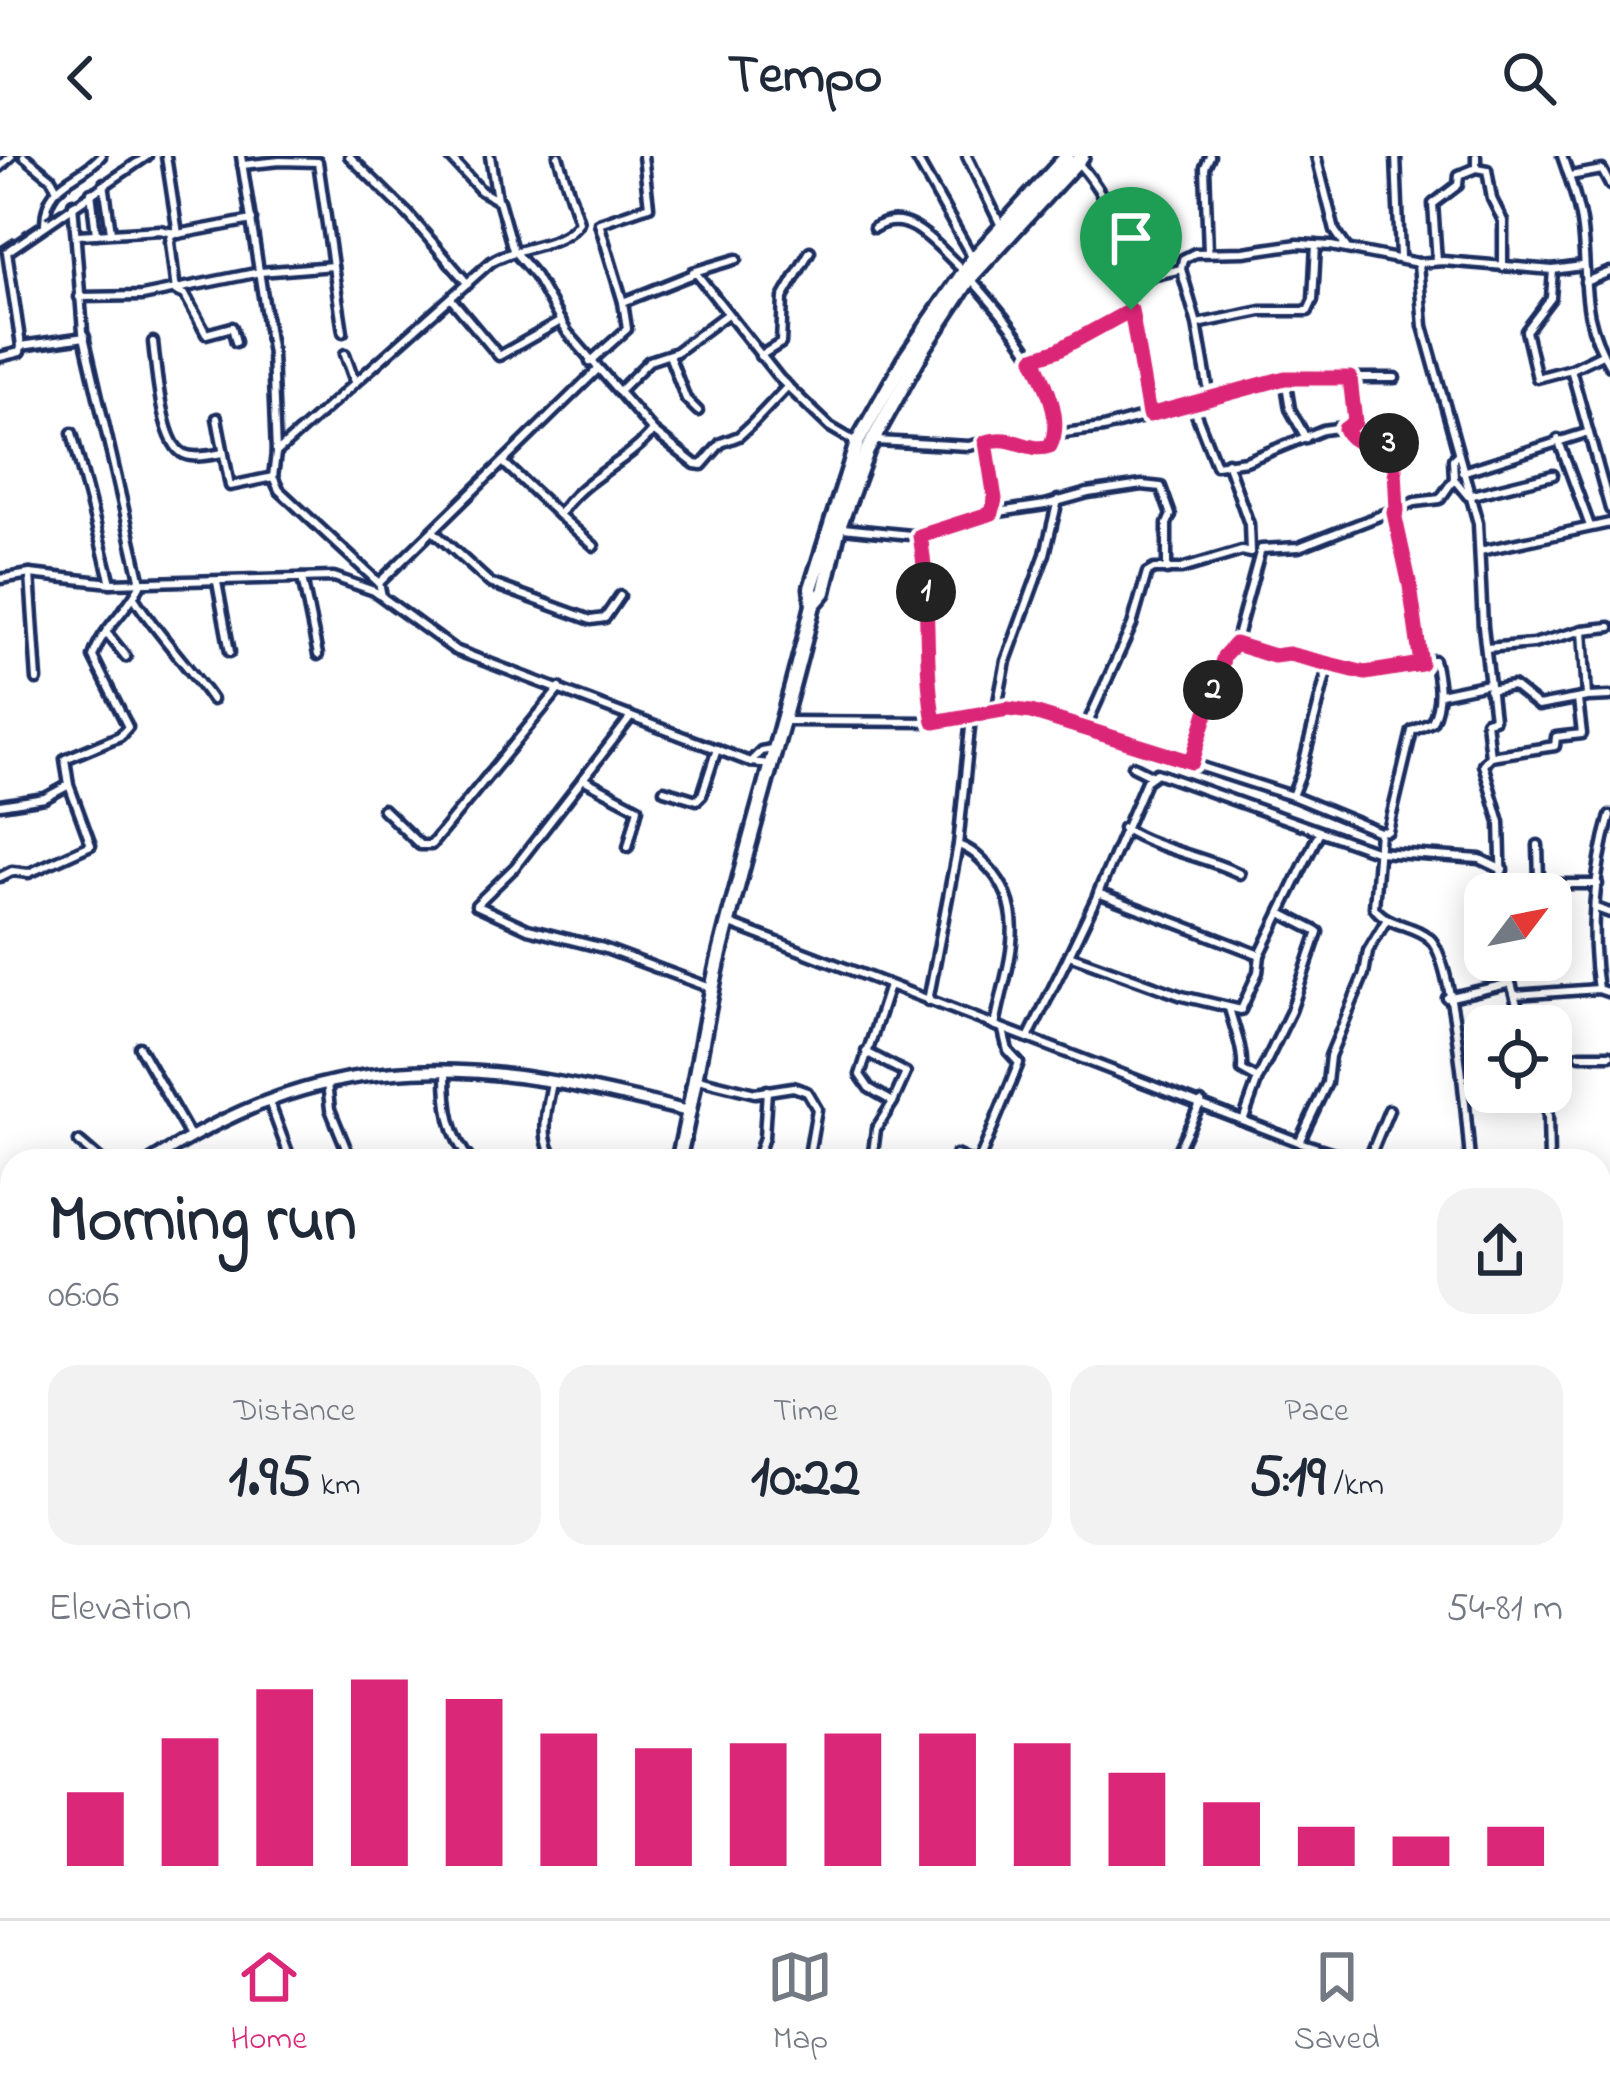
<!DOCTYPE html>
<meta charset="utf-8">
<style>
:root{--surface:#fff;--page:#f2f2f3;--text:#1f2937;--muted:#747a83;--line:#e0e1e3;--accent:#db2777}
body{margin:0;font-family:"Indie Flower",sans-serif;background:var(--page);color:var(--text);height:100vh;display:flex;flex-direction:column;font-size:45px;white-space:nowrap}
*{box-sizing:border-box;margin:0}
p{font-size:39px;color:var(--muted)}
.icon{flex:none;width:66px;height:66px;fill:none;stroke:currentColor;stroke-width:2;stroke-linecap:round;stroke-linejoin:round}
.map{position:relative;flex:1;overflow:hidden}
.sheet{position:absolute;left:0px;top:993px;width:1611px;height:771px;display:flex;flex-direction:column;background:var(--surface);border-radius:36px 36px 0 0;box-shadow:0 6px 30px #0003}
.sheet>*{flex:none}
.needle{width:78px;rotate:58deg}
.buttons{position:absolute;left:1464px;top:717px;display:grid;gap:24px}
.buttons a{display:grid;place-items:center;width:108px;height:108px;border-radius:24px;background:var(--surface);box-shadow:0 6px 30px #0003;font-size:60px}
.pin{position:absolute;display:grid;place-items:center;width:102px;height:102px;color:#fff;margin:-123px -51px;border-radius:50% 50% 50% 0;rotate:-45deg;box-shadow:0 0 12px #0007}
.pin .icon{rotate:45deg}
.km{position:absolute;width:60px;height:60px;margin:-30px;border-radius:50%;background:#222;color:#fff;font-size:33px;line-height:60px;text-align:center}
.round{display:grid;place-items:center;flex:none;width:126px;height:126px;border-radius:36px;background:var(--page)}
.head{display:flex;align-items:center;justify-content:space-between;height:204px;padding:0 48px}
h1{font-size:66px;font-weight:800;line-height:90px}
.figures{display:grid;grid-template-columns:repeat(3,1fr);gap:18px;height:204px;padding:12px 48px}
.figures div{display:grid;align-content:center;border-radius:30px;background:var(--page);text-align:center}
.figures b{font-size:60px;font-weight:800}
.figures small{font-size:33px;font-weight:400}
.figures p{font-size:33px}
.chart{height:336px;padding:24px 48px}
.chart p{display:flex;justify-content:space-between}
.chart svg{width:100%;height:216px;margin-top:12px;stroke:var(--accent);stroke-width:6}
header{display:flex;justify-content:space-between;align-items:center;height:156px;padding:0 48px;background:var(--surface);font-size:54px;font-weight:800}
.tab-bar{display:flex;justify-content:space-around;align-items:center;height:168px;border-top:3px solid var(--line);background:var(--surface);font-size:33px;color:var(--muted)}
.tab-bar a{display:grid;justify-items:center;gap:6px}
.tab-bar .current{color:var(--accent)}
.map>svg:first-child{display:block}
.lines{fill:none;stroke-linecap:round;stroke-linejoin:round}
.minor-casing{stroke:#1b2f5e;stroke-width:15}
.secondary-casing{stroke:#1b2f5e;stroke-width:18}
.trunk-casing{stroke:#1b2f5e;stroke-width:21}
.minor{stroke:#fff;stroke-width:6}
.secondary{stroke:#fff;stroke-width:9}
.trunk{stroke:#fff;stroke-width:12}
.rail{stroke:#1b2f5e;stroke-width:3;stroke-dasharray:18 9;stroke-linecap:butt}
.route-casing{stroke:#fff;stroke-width:24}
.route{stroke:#db2777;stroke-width:15}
</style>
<header><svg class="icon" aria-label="back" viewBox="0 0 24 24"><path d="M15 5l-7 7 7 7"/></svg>Tempo<svg class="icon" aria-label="search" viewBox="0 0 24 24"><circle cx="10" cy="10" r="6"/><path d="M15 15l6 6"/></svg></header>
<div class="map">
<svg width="1610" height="1762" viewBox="0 0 1610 1762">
<rect width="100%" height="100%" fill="#fff"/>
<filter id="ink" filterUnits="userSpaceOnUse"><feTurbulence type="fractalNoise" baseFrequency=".00833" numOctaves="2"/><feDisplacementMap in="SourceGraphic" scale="24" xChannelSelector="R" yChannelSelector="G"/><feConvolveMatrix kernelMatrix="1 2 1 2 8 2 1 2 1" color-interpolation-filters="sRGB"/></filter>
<g filter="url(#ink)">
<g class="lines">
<defs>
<g id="minor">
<polyline points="24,0 51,22 57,33"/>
<polyline points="166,0 178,78"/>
<polyline points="241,0 272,198 276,297 273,321 279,334 379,427 382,440"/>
<polyline points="349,0 409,59 468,128"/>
<polyline points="449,0 481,35 499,45 513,94 535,120 567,176 653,275 695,308 702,309 721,287 739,280 752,268 788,230"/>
<polyline points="490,0 497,43"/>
<polyline points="643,0 649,50 599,67 623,146 696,117 780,223 830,271 854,285"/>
<polyline points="915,0 972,101"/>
<polyline points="967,0 1002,72"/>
<polyline points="1316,0 1335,75 1346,91"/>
<polyline points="1396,0 1400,101"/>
<path d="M1562 0C1570 23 1579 48 1582 73 1588 126 1580 161 1610 210"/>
<path d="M1079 8C1120 54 1126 99 1131 156 1134 191 1144 225 1149 259"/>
<polyline points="242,9 280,5 318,6 333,110"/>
<polyline points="0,11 11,0"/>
<polyline points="1476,12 1487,14 1492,43 1503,65 1503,111"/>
<polyline points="1570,20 1602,14 1610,29"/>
<polyline points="104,27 111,76"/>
<polyline points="91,36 96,78"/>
<polyline points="1110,60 1141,49 1159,67"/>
<path d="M45 67C46 24 77 26 101 0"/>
<path d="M874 72C910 49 939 94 964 115"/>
<polyline points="173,76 170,86 176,135 185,139 206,178 232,171 236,186"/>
<polyline points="78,79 160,74 178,78 252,64"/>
<polyline points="1208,96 1205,11 1210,0"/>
<polyline points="1437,105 1433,48 1458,29 1459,19 1476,12 1476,0"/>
<polyline points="1418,107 1423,170 1478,367 1483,471 1494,563 1486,565 1490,600 1483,608 1500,666 1502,738"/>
<polyline points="1181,113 1197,168 1210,242"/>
<polyline points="1553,114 1551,142 1526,175 1537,222 1571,213 1602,198"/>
<polyline points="693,116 737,103"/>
<polyline points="1131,125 1181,113 1183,103 1195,97 1244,96 1298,88 1331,90 1418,107 1443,105 1553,114 1582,110"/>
<polyline points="1585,126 1610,116"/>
<polyline points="79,141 142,140 260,116 333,110 343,176"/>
<polyline points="452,144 499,200 561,165"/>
<polyline points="1197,168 1261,155 1308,155 1313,144 1316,89"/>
<polyline points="85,181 21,190 7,96 147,0"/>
<path d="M153 186C156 210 161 288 184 298 195 303 211 299 223 297"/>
<polyline points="345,198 355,226"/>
<polyline points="669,199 686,243 698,255"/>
<polyline points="760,200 781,187 783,142 810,95"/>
<polyline points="0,201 20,196 21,190"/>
<polyline points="1034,202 1058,194 1131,154"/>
<polyline points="590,206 627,173 623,146"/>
<polyline points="1571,213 1610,353"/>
<polyline points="1285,222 1290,253 1306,282"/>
<polyline points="620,234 649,205 676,196 727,158"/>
<polyline points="1192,248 1216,309 1246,305 1323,274 1351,270 1356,257 1350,222"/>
<polyline points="217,262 230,330 273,321"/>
<polyline points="1345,273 1356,286 1390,287 1394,291 1397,355"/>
<polyline points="72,277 111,427"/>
<polyline points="1056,278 1103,272 1285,222 1395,222"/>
<polyline points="1558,283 1590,370"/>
<path d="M877 285 969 290 1005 281 1038 294 1050 290C1075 239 1004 160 972 124"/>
<polyline points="987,286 995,343 992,357"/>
<path d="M276 297 491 106C517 89 562 92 579 66L558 0"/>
<polyline points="1227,306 1249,368 1250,396"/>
<path d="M504 307 559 359C582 322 626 308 653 275"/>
<polyline points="1462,316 1586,277"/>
<polyline points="1454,323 1453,303 1457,299"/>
<path d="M1394 357C1402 407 1417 455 1421 506"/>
<polyline points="559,359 594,390"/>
<polyline points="843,372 920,380 992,357 1045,349 1088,337 1142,329 1161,331 1171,359 1167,368 1167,414"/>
<polyline points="433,375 490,427 591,464 605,462 620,440"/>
<path d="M920 380C932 442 923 504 934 566"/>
<polyline points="1480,395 1610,367"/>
<polyline points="30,418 37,524"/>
<polyline points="302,422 318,499"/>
<polyline points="0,423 30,418 111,427 334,421 374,435 455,494 750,606 770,608"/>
<polyline points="217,426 230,496"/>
<polyline points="380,426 597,214"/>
<path d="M135 443C158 479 188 509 212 544"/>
<polyline points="1583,474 1610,471"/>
<polyline points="106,476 126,501"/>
<path d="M1235 488 1273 500 1289 498 1365 517 1434 504C1439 526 1442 545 1432 566L1412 575 1388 675 1380 676"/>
<polyline points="1486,492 1533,488 1583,474 1587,541 1610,540"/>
<polyline points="1489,534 1513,530 1538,550 1587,541"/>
<polyline points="1440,538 1488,528"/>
<polyline points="996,556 1006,505 1045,398 1058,344"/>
<polyline points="631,561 515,711 476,749 528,773 603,792 711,832"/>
<path d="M785 565 934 566 1008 553 1031 556 1292 640 1380 676 1374 751C1386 770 1414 768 1430 783 1454 805 1467 967 1470 1005"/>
<polyline points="1085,573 1132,469 1147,417 1154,413 1181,413 1242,395 1250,397"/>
<polyline points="1490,600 1555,590 1556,581 1582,578 1578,544"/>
<polyline points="750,606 761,595 772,593"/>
<polyline points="1192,606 1224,500 1235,488 1261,393 1299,391 1415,346 1440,343 1454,323 1468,340 1553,319"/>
<polyline points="1133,610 1151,619"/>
<polyline points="583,623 638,652 628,691"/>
<polyline points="664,634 697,644 702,639 717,593"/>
<polyline points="1292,640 1301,617 1329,507"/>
<polyline points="0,649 45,642 69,629"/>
<polyline points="383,653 420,689 431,689 560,532"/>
<path d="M1123 672C1160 695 1202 699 1240 718"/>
<polyline points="1319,677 1260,799 1098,737 1146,625 1157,617 1378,696 1480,703 1503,714"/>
<polyline points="958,689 971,562"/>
<path d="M0 721 12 715 29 717 91 689 69 629 65 603 120 580 128 571 93 501C101 473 129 454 141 427L83 176 73 47"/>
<polyline points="1538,728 1598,728"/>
<polyline points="1504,733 1534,737 1539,725 1538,689"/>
<polyline points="1098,738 1069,799 1182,840 1241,854 1258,816 1260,799"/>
<polyline points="1596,752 1610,757"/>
<polyline points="728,767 1299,986 1359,1005"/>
<polyline points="1511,827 1523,870"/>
<path d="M1598 833C1589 777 1594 715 1610 660"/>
<polyline points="1515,839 1598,833 1610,837"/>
<polyline points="1447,842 1511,827 1508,804"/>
<path d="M928 845 958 689C971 693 980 702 989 712 1033 759 1004 816 995 870"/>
<path d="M1229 852C1234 871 1244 895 1242 914L1258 923 1244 962"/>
<polyline points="1028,882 1069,799"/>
<polyline points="139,891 191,982"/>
<polyline points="866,896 906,917 893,946"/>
<polyline points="1580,899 1610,899"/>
<path d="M446 917C446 948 449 981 471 1005"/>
<polyline points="698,923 755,937 793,931 807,936 817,953 808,1005"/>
<polyline points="1258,923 1291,855 1318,776 1283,758"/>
<polyline points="327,927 330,953 348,997 332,1005"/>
<path d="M552 927C547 951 538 986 557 1005"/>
<polyline points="1541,936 1548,960 1549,1005"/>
<polyline points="270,948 290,1002"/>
<polyline points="79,986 101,1005"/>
<polyline points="1299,986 1327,927 1330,900 1364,818 1368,795 1387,763"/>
<polyline points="873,997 876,973 893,946 869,932 860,919 889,830"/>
<polyline points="956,999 969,1005"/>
<polyline points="756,1005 764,981 767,934"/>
<polyline points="979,1005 1019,907 1008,895 1003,874"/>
<polyline points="1173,1005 1201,946"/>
<polyline points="1368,1005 1389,954"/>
<polyline points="1599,1067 1610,1032"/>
<polyline points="0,1070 12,1094"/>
<polyline points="1599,1079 1610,1080"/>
<polyline points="0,1318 12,1333"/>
<polyline points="0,1390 12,1384"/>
<polyline points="1599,1405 1610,1406"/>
<polyline points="0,1527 12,1525"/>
<polyline points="1607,1541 1610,1623"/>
<polyline points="0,1611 12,1611"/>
<polyline points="1599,1656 1610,1654"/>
<polyline points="0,1727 12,1729"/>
<polyline points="126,1752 178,1762"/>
<polyline points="361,1752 369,1762"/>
<polyline points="404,1752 457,1762"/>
<polyline points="713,1752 720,1762"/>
<polyline points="857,1752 860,1762"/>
<polyline points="1038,1752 1041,1762"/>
<polyline points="1273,1752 1274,1762"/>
<polyline points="1344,1752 1345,1762"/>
<polyline points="1436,1752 1437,1762"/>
<polyline points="1542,1752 1544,1762"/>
<polyline points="1385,1753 1385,1762"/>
<polyline points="364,1756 399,1752"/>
<polyline points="90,1762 92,1752"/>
<polyline points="995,1762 1016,1752"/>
</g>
<g id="secondary">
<path d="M152 1005C340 883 485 904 690 956"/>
<polyline points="0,1126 12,1116"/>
</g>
<g id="trunk">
<polyline points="813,449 824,436 839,371 867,295 922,195 970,122 1082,0"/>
<path d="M678 1005C694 939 703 872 718 806 747 686 784 569 813 449L811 432 857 287 904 204 973 103 1067 0"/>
<polyline points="575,1752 578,1762"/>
</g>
</defs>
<use href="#minor" class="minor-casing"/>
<use href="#secondary" class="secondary-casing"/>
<use href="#trunk" class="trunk-casing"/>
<use href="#minor" class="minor"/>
<use href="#secondary" class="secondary"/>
<use href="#trunk" class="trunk"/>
<polyline class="rail" points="0,91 140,0"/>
</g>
</g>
<g class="lines" filter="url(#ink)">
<defs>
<path id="route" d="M1131 154 1149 259 1285 222H1350L1355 266 1345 273C1353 291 1373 287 1390 287L1394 291 1397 355 1394 357 1410 430 1421 508 1365 517 1289 498 1274 500 1235 488 1224 500 1192 606 1031 556 1008 553 934 566C923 504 931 442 920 380L992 357 995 343 986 286C1014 277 1027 298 1050 290 1064 263 1045 228 1034 202L1058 194Z"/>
</defs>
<use href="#route" class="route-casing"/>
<use href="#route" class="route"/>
</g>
</svg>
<div class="buttons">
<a><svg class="needle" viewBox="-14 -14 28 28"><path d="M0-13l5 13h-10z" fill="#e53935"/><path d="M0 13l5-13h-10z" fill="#747a83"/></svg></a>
<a><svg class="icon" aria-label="locate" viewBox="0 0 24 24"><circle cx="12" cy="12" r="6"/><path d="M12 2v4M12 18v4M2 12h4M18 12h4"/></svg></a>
</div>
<div class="pin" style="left:1131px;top:154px;background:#1e9e55"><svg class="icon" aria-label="arrive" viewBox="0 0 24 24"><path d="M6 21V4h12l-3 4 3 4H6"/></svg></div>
<b class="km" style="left:926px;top:436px">1</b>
<b class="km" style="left:1213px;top:534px">2</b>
<b class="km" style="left:1389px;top:287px">3</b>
<section class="sheet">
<div class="head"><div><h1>Morning run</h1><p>06:06</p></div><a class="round"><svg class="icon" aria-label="share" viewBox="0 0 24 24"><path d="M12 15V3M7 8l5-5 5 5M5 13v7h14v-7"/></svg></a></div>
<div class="figures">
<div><p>Distance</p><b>1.95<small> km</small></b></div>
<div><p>Time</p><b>10:22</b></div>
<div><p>Pace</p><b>5:19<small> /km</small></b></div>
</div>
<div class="chart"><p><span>Elevation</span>54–81 m</p>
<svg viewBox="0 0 160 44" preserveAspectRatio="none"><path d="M5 44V29M15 44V18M25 44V8M35 44V6M45 44V10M55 44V17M65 44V20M75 44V19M85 44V17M95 44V17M105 44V19M115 44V25M125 44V31M135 44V36M145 44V38M155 44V36"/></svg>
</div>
</section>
</div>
<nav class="tab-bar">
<a class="current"><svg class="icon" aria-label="home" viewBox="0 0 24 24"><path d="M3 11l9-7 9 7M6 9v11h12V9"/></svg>Home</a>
<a><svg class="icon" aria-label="map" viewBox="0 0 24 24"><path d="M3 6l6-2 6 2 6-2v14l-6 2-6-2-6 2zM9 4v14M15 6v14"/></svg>Map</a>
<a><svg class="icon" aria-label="saved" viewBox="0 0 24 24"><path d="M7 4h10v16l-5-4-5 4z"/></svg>Saved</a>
</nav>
